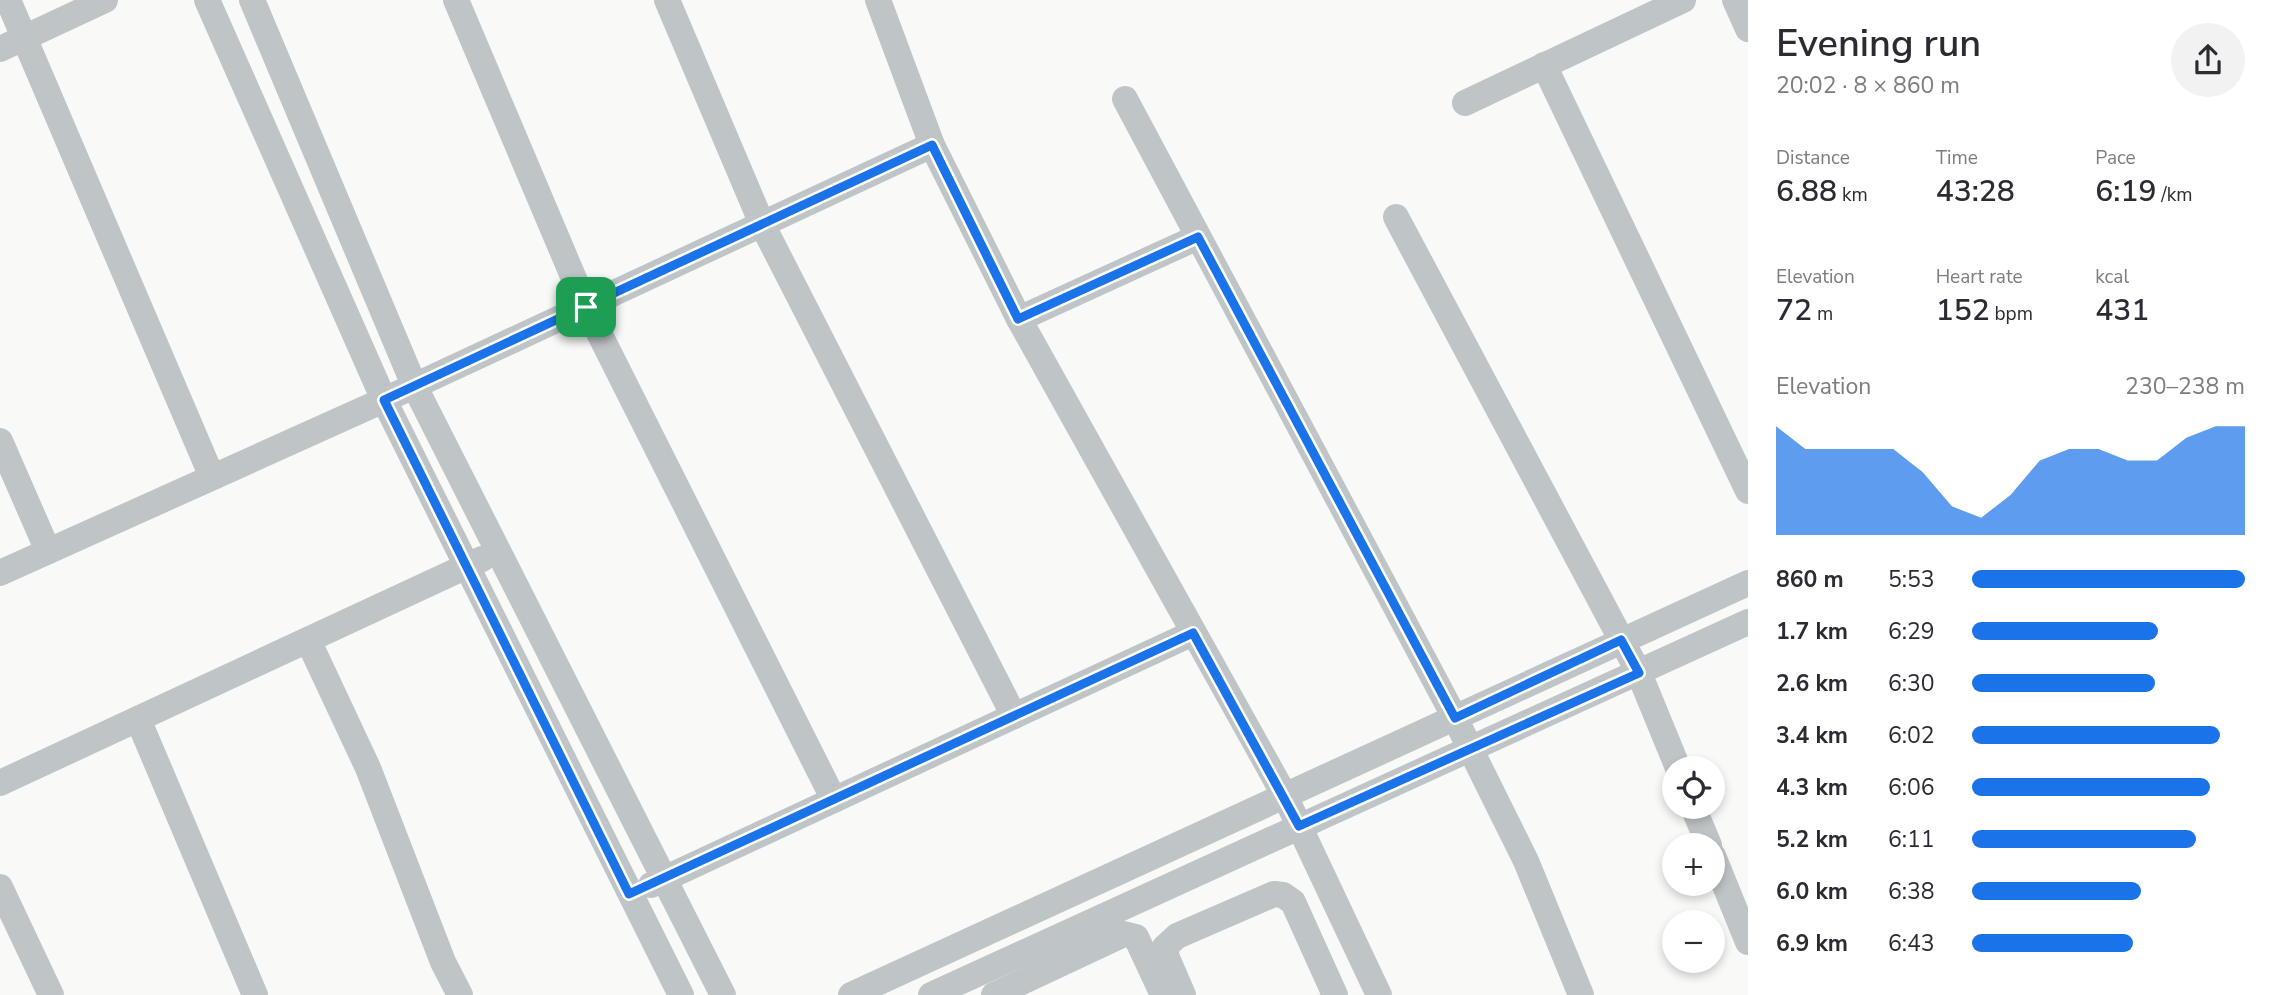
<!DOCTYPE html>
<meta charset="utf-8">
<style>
:root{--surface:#fff;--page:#f2f2f3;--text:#2b2b33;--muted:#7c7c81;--accent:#1a73e8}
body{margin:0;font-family:"Nunito Sans",sans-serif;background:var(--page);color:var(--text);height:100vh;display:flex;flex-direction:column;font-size:26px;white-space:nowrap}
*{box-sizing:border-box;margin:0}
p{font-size:23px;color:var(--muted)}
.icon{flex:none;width:38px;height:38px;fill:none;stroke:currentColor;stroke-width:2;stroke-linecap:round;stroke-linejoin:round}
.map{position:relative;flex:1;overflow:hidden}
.drawer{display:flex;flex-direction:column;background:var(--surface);width:525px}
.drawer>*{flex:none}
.buttons{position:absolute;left:1662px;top:756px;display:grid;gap:14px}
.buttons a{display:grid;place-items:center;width:63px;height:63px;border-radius:50%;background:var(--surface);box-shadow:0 4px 10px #0003;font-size:35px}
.pin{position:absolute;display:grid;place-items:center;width:60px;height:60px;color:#fff;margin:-30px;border-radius:14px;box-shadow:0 4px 10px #0006}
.round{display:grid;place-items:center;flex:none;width:74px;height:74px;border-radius:37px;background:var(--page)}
.head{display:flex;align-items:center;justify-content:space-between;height:119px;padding:0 28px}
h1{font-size:38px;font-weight:600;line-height:52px}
.metrics{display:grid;grid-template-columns:repeat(3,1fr);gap:10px;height:119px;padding:7px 28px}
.metrics div{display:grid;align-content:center}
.metrics b{font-size:30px;font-weight:600}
.metrics small{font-size:19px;font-weight:400}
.metrics p{font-size:19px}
.chart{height:196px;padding:14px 28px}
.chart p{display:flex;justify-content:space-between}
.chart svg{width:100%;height:126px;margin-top:7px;fill:var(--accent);opacity:.7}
ul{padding:0 28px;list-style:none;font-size:23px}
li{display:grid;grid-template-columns:112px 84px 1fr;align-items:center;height:52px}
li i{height:18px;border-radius:9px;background:var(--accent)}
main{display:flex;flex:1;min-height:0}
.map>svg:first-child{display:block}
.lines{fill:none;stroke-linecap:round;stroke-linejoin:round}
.street{stroke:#bfc4c6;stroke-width:26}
.route-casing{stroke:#fff;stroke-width:14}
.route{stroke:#1a73e8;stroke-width:9}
</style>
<main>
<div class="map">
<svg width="1748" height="995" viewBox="0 0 1748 995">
<rect width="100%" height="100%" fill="#f9f9f8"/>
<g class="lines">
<g class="street">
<polyline points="8,0 212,477"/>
<polyline points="207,0 384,400 681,995"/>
<polyline points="252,0 414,385 723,995"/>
<polyline points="456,0 586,307 834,800"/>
<polyline points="667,0 762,224 1014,716 1193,633"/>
<polyline points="878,0 932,145 1019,319 1285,796 1379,995"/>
<polyline points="1735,0 1748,29"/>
<polyline points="0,49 105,0"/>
<polyline points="1544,65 1748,491"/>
<polyline points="1125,99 1455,718 1526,861 1581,995"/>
<polyline points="1465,103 1683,0"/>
<polyline points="1396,217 1639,673 1678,768"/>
<polyline points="1019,319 1198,237"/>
<polyline points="0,441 48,551"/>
<polyline points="0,573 384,400 932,145"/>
<polyline points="308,640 368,768 443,962 460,995"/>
<polyline points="138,719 255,995"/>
<polyline points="0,783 482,559"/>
<polyline points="1693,807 1709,845"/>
<polyline points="1713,856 1748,942"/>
<polyline points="651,885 1014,716"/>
<polyline points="0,887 51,995"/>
<polyline points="851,995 1748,583"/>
<polyline points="931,995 1748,622"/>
<polyline points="994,995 1124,934 1136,937 1163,995"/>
<polyline points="1183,995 1167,958 1165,947 1177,936 1274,894 1283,895 1293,902 1335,995"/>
</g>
</g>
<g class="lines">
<defs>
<polygon id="route" points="932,145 1018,319 1198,237 1455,718 1621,640 1639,673 1299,826 1193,633 629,894 384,400"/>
</defs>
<use href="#route" class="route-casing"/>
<use href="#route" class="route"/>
</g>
</svg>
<div class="buttons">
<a><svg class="icon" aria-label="locate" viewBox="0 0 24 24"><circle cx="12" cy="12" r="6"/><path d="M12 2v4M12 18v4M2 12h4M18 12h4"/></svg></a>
<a>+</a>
<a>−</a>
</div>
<div class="pin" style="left:586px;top:307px;background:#1e9e55"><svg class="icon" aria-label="arrive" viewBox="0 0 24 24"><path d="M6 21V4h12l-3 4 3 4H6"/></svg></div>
</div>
<section class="drawer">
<div class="head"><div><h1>Evening run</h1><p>20:02 · 8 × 860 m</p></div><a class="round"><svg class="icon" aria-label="share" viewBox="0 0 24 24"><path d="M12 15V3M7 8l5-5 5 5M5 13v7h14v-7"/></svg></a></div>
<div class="metrics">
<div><p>Distance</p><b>6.88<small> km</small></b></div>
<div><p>Time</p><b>43:28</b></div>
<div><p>Pace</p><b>6:19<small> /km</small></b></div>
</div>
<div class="metrics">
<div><p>Elevation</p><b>72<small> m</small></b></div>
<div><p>Heart rate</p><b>152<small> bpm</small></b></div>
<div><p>kcal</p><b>431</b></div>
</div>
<div class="chart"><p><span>Elevation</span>230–238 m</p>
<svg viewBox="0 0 160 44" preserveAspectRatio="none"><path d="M0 44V6L10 14L20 14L30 14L40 14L50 22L60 34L70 38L80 30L90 18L100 14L110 14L120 18L130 18L140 10L150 6L160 6V44z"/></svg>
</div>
<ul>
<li><b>860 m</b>5:53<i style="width:100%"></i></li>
<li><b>1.7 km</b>6:29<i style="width:68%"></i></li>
<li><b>2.6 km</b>6:30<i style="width:67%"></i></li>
<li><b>3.4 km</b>6:02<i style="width:91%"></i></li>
<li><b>4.3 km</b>6:06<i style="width:87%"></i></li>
<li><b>5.2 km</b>6:11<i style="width:82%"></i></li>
<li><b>6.0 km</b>6:38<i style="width:62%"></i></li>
<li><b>6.9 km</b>6:43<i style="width:59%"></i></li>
</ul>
</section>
</main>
